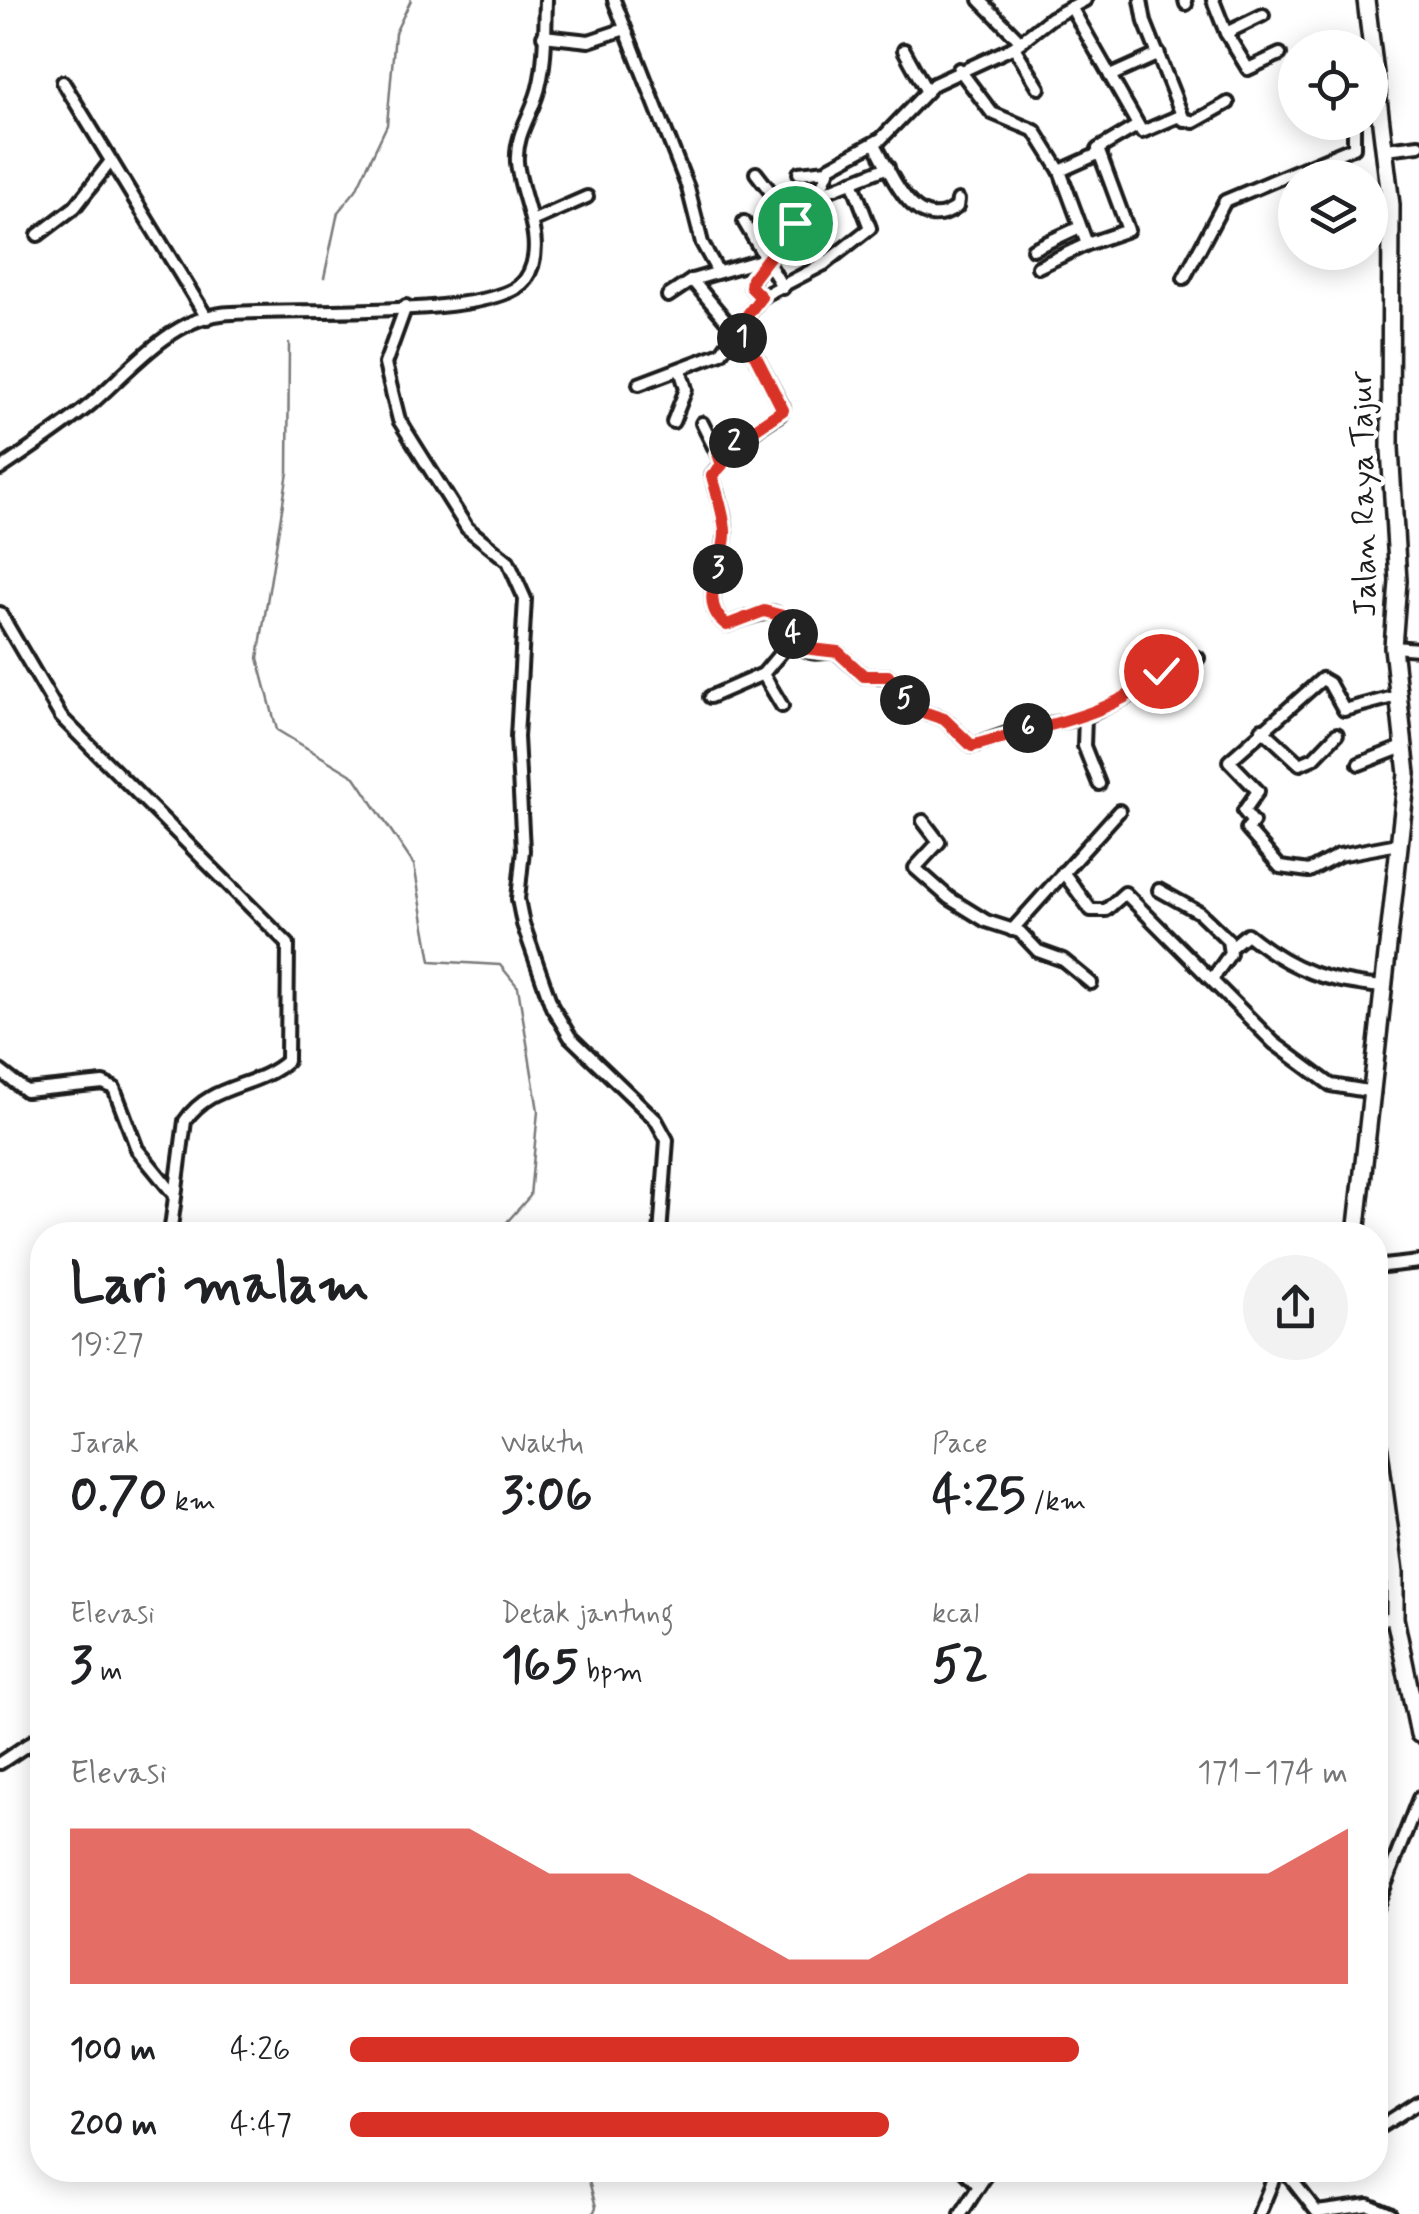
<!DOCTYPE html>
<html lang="id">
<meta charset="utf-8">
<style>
:root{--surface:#fff;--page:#f2f2f2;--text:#202124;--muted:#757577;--accent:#d93025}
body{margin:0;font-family:Mynerve,sans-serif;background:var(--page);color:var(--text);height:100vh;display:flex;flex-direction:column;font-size:38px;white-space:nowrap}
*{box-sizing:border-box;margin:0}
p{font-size:32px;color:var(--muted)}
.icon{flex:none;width:55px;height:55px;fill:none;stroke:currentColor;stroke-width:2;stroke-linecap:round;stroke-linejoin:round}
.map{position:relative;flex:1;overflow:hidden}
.panel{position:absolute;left:30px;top:1222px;width:1358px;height:960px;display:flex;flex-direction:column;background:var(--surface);border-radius:40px;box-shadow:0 5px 25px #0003}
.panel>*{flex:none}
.controls{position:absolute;left:1278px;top:30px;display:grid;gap:20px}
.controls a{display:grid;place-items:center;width:110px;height:110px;border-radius:50%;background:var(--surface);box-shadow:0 5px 25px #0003;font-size:50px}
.pin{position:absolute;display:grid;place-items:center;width:85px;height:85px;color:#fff;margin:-42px;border:5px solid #fff;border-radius:50%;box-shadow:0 2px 10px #0007}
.km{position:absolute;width:50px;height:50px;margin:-25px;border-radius:50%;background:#222;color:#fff;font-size:28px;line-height:50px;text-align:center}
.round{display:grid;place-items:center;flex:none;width:105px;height:105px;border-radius:52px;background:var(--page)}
.head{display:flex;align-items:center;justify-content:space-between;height:170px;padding:0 40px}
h1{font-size:55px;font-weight:800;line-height:75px}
.stats{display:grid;grid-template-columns:repeat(3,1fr);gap:15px;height:170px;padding:10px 40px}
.stats div{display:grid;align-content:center}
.stats b{font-size:50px;font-weight:800}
.stats small{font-size:28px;font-weight:400}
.stats p{font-size:28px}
.chart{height:280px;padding:20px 40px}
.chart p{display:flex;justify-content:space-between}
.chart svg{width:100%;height:180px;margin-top:10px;fill:var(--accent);opacity:.7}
ul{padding:0 40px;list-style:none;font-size:32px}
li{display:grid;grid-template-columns:160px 120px 1fr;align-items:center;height:75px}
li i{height:25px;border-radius:12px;background:var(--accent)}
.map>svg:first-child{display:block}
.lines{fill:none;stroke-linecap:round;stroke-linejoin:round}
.stream{stroke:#7a7a7a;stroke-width:2.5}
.minor-casing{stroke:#1c1c1c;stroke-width:18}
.secondary-casing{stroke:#1c1c1c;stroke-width:22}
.minor{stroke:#fff;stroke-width:10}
.secondary{stroke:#fff;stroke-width:15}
.route-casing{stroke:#fff;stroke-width:20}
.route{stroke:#d93025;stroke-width:12}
.labels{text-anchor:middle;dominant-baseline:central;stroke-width:9;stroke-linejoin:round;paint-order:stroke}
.street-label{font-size:32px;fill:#1c1c1c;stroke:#fff}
</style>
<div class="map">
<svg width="1419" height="2214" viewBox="0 0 1419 2214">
<rect width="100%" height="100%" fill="#fff"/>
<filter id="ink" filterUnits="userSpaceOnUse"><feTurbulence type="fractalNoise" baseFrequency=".01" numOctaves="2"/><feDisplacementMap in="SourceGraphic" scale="20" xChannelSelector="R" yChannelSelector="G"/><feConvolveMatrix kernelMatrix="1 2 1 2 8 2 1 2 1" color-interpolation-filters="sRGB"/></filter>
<g filter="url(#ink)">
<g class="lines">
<g class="stream">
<polyline points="324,278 338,212 356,190 387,125 395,33 411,0"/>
<polyline points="289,343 288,472 258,658 277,730 355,777 414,865 431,961 500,965 518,987 538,1111 530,1196 499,1231 501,1235"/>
<polyline points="586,2170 596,2207 593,2214"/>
</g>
<defs>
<g id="minor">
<polyline points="614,0 688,188 702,243 718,272"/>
<polyline points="980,0 1021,42"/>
<polyline points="1141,0 1145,22 1184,120"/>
<polyline points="1185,0 1186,4"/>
<polyline points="1213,0 1226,33 1263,15"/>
<polyline points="1071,7 1142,132 1177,117 1194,122 1228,103"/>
<polyline points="1226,33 1248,69 1280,54"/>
<polyline points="543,36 589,41 625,29"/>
<polyline points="1014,47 1039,88"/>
<polyline points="904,50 926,90"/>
<polyline points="959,69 992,113 1035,131 1060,171 1087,244 1128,230 1098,149 1137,126"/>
<polyline points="1110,76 1159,54"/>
<polyline points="63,82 207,318"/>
<path d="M875 144C892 175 915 238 957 207L958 200"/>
<polyline points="1386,149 1419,145"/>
<polyline points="1060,171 1098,154"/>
<polyline points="756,173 795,223"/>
<polyline points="799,173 827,170"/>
<polyline points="818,195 888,167"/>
<polyline points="799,218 824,264 761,297 751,287 756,272 818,195 830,167 881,139 934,84 1014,47 1051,18 1085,0"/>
<polyline points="1370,220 1391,216"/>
<polyline points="532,221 587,197"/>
<polyline points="744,222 783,288"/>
<polyline points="38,235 75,207 111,161"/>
<polyline points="1033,249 1078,228"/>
<polyline points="824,264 870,228 852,181"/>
<polyline points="1038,267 1087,244"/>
<polyline points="1184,278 1225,201 1354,147 1354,122"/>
<polyline points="692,280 755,355 783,408 780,414 718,454"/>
<polyline points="668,296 692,280 765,259"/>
<polyline points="406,306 385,364 399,420 467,528 508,561 525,599 517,737 523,850 518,899 523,924 552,1007 570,1037 656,1120 667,1140 660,1235"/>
<polyline points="639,384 721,353 761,297"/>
<polyline points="673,422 686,389 680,369"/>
<path d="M702 423 722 463 712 475C716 495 727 517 725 537 722 566 697 604 727 625 803 596 765 622 806 650 816 656 827 650 837 652L864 676H888L911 708 944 719 972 746 1015 731 1085 717 1141 690 1161 671 1198 658"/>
<path d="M0 469C31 448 63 427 92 403 129 371 170 320 221 314 277 307 496 321 525 280 550 245 520 198 517 162 515 132 535 111 540 83 546 57 545 27 546 0"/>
<path d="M0 613 61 717 288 944 287 1061C256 1089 210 1083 185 1121L170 1235"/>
<polyline points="1393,647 1419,649"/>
<polyline points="763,674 782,706"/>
<polyline points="1397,696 1344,710 1329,683 1322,679 1229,761 1258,791 1244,811 1253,822 1247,829 1280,867 1309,871 1339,855 1398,844"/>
<polyline points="710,697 763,674 794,637"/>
<polyline points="1085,717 1084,746 1099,784"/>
<polyline points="1262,729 1300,764 1314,758 1337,734"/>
<polyline points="1359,764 1403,747"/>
<polyline points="923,821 939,842 915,868 949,898 986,921 1020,932 1038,951 1063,960 1091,983"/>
<polyline points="1063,872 1091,910 1106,910 1125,893 1274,1043 1331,1085 1374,1092"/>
<polyline points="1159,890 1200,913 1228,940 1230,954 1212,979"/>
<polyline points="1012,930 1119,811"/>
<path d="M1230 948 1247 934C1293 971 1327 982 1384 987"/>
<polyline points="0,1071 26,1091 103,1083 114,1088 137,1149 173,1193"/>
<polyline points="999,1231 1005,1235"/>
<polyline points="1375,1267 1419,1262"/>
<polyline points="1375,1621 1395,1618"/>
<polyline points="0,1763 42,1735"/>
<polyline points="1375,1911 1419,1798"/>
<polyline points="1375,2130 1419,2102"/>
<polyline points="1284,2170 1317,2212 1369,2205 1390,2214"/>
<polyline points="979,2186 990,2170"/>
<polyline points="961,2214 979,2186 964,2170"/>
<polyline points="1259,2214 1277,2170"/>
</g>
<g id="secondary">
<polyline points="1356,1235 1407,774 1393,647 1398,581 1390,448 1391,205 1366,0"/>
<polyline points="1375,1420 1395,1572 1395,1618 1419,1734"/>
</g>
</defs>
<use href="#minor" class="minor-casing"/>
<use href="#secondary" class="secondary-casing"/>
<use href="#minor" class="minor"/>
<use href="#secondary" class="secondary"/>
</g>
</g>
<g class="lines" filter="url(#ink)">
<defs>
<path id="route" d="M795 223 752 279 751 287 761 297 736 330 755 355 783 410 718 454 722 465 712 476C717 494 723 511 725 530 727 562 694 602 727 625L764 611 783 616 803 648 838 652 864 676H888L911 708 944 719 972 746C1037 726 1110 719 1161 671"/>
</defs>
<use href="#route" class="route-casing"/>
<use href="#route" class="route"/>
</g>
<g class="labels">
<g class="street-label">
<text transform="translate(1364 494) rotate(-91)">Jalan Raya Tajur</text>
</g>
</g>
</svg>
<div class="controls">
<a><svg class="icon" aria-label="locate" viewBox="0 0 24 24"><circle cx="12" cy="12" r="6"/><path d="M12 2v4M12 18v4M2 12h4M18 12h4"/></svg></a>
<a><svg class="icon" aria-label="layers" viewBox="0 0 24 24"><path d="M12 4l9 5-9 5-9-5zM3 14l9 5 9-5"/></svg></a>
</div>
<div class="pin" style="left:795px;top:223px;background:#1e9e55"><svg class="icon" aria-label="arrive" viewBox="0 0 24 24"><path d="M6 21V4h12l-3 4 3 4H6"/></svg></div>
<div class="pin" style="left:1161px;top:671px;background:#d93025"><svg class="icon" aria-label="check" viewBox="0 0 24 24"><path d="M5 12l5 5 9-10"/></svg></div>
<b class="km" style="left:742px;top:338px">1</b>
<b class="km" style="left:734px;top:443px">2</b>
<b class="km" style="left:718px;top:569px">3</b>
<b class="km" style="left:793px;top:634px">4</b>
<b class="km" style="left:905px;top:700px">5</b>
<b class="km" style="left:1028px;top:728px">6</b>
<section class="panel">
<div class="head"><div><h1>Lari malam</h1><p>19:27</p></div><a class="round"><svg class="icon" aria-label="share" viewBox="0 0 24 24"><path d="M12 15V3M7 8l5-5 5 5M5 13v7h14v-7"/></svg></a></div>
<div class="stats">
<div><p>Jarak</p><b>0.70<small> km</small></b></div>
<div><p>Waktu</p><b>3:06</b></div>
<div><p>Pace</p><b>4:25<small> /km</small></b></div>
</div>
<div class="stats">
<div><p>Elevasi</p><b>3<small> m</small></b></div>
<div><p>Detak jantung</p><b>165<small> bpm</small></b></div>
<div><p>kcal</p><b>52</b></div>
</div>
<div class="chart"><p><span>Elevasi</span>171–174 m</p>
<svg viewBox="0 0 160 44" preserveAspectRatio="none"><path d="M0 44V6L10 6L20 6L30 6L40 6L50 6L60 17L70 17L80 27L90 38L100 38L110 27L120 17L130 17L140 17L150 17L160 6V44z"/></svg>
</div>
<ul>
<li><b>100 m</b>4:26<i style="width:73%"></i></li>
<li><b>200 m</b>4:47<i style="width:54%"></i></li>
</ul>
</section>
</div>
